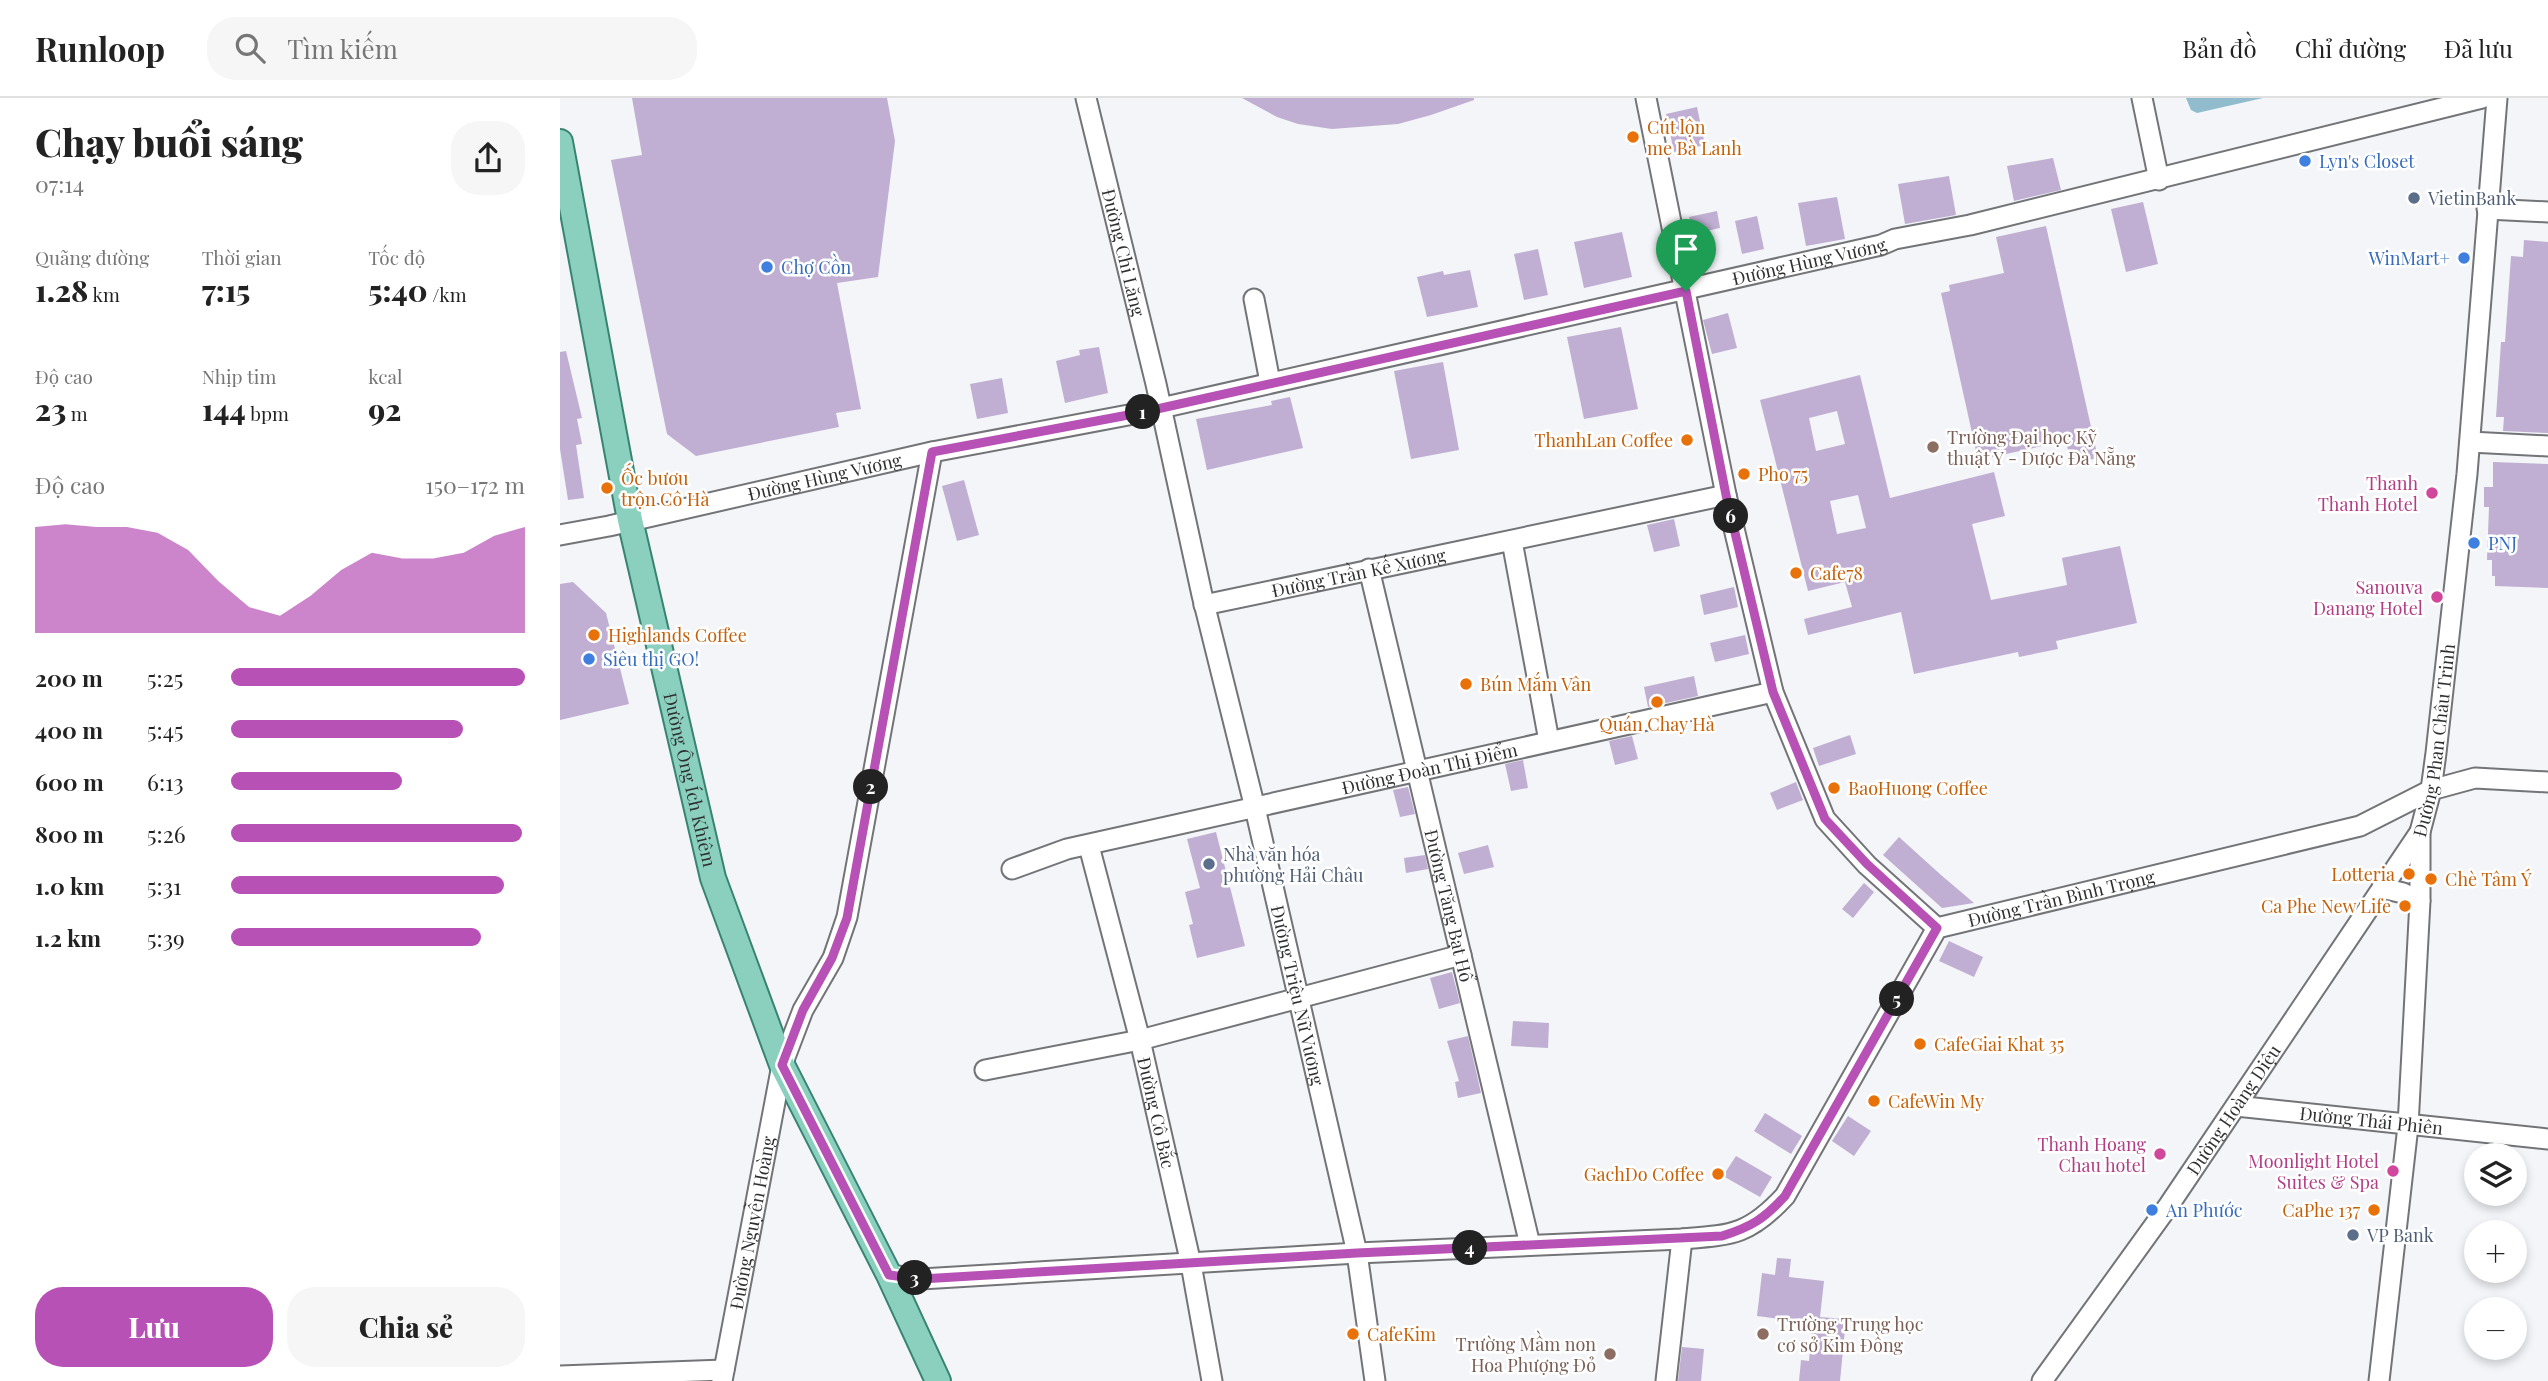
<!DOCTYPE html>
<html lang="vi">
<meta charset="utf-8">
<style>
:root{--surface:#fff;--page:#f6f6f6;--text:#222;--muted:#767676;--line:#e0e0e0;--accent:#b751b5}
body{margin:0;font-family:"Playfair Display",serif;background:var(--page);color:var(--text);height:100vh;display:flex;flex-direction:column;font-size:26px;white-space:nowrap}
*{box-sizing:border-box;margin:0}
p{font-size:23px;color:var(--muted)}
.icon{flex:none;width:38px;height:38px;fill:none;stroke:currentColor;stroke-width:2;stroke-linecap:round;stroke-linejoin:round}
.map{position:relative;flex:1;overflow:hidden}
.details{display:flex;flex-direction:column;background:var(--surface);width:560px}
.details>*{flex:none}
.buttons{position:absolute;left:1904px;top:1045px;display:grid;gap:14px}
.buttons a{display:grid;place-items:center;width:63px;height:63px;border-radius:50%;background:var(--surface);box-shadow:0 4px 10px #0003;font-size:35px}
.pin{position:absolute;display:grid;place-items:center;width:60px;height:60px;color:#fff;margin:-72px -30px;border-radius:50% 50% 50% 0;rotate:-45deg;box-shadow:0 0 7px #0007}
.pin .icon{rotate:45deg}
.km{position:absolute;width:35px;height:35px;margin:-18px;border-radius:50%;background:#222;color:#fff;font-size:19px;line-height:35px;text-align:center}
.round{display:grid;place-items:center;flex:none;width:74px;height:74px;border-radius:28px;background:var(--page)}
.headline{display:flex;align-items:center;justify-content:space-between;height:119px;padding:0 35px}
h1{font-size:38px;font-weight:800;line-height:52px}
.figures{display:grid;grid-template-columns:repeat(3,1fr);gap:10px;height:119px;padding:7px 35px}
.figures div{display:grid;align-content:center}
.figures b{font-size:30px;font-weight:800}
.figures small{font-size:19px;font-weight:400}
.figures p{font-size:19px}
.chart{height:196px;padding:14px 35px}
.chart p{display:flex;justify-content:space-between}
.chart svg{width:100%;height:126px;margin-top:7px;fill:var(--accent);opacity:.7}
.button{display:flex;gap:14px;margin-top:auto;padding:14px 35px}
.button a{flex:1;height:80px;border-radius:28px;background:var(--accent);color:#fff;font-size:28px;font-weight:800;line-height:80px;text-align:center}
.button a+a{background:var(--page);color:var(--text)}
ul{padding:0 35px;list-style:none;font-size:23px}
li{display:grid;grid-template-columns:112px 84px 1fr;align-items:center;height:52px}
li i{height:18px;border-radius:9px;background:var(--accent)}
header{display:flex;align-items:center;gap:42px;box-sizing:border-box;height:98px;padding:0 35px;background:var(--surface);border-bottom:2px solid var(--line)}
header strong{font-size:33px}
nav{display:flex;gap:38px;margin-inline-start:auto;font-size:24px}
.search{width:490px;height:63px;background:var(--page);display:flex;align-items:center;gap:18px;box-sizing:border-box;padding:0 24px;border-radius:28px;color:var(--muted);font-size:26px}
main{display:flex;flex:1;min-height:0}
.map>svg:first-child{display:block}
.water{fill:#91bcce}
.building{fill:#c0afd2;fill-rule:evenodd}
.lines{fill:none;stroke-linecap:round;stroke-linejoin:round}
.minor-casing{stroke:#737477;stroke-width:23}
.major-casing{stroke:#398372;stroke-width:28}
.minor{stroke:#fff;stroke-width:19}
.major{stroke:#8bd0bf;stroke-width:24}
.route-casing{stroke:#fff;stroke-width:14}
.route{stroke:#b751b5;stroke-width:9}
.food-dot{fill:#e8710a;stroke:#fff;stroke-width:2.5}
.shop-dot{fill:#3f7fe0;stroke:#fff;stroke-width:2.5}
.service-dot{fill:#5c6f8a;stroke:#fff;stroke-width:2.5}
.education-dot{fill:#8d6e63;stroke:#fff;stroke-width:2.5}
.hotel-dot{fill:#d1479c;stroke:#fff;stroke-width:2.5}
.labels{text-anchor:middle;dominant-baseline:central;stroke-width:5;stroke-linejoin:round;paint-order:stroke}
.food-label{font-size:18px;fill:#c56008;stroke:#fff;text-anchor:start}
.shop-label{font-size:18px;fill:#366cbe;stroke:#fff;text-anchor:start}
.service-label{font-size:18px;fill:#4e5e75;stroke:#fff;text-anchor:start}
.street-label{font-size:18px;fill:#2f3031;stroke:#fff}
.education-label{font-size:18px;fill:#785e54;stroke:#fff;text-anchor:start}
.hotel-label{font-size:18px;fill:#b23c85;stroke:#fff;text-anchor:end}
</style>
<header>
<strong>Runloop</strong>
<div class="search"><svg class="icon" aria-label="search" viewBox="0 0 24 24"><circle cx="10" cy="10" r="6"/><path d="M15 15l6 6"/></svg>Tìm kiếm</div>
<nav><a>Bản đồ</a><a>Chỉ đường</a><a>Đã lưu</a></nav>
</header>
<main>
<section class="details">
<div class="headline"><div><h1>Chạy buổi sáng</h1><p>07:14</p></div><a class="round"><svg class="icon" aria-label="share" viewBox="0 0 24 24"><path d="M12 15V3M7 8l5-5 5 5M5 13v7h14v-7"/></svg></a></div>
<div class="figures">
<div><p>Quãng đường</p><b>1.28<small> km</small></b></div>
<div><p>Thời gian</p><b>7:15</b></div>
<div><p>Tốc độ</p><b>5:40<small> /km</small></b></div>
</div>
<div class="figures">
<div><p>Độ cao</p><b>23<small> m</small></b></div>
<div><p>Nhịp tim</p><b>144<small> bpm</small></b></div>
<div><p>kcal</p><b>92</b></div>
</div>
<div class="chart"><p><span>Độ cao</span>150–172 m</p>
<svg viewBox="0 0 160 44" preserveAspectRatio="none"><path d="M0 44V7L10 6L20 7L30 7L40 9L50 15L60 26L70 35L80 38L90 31L100 22L110 16L120 18L130 18L140 16L150 10L160 7V44z"/></svg>
</div>
<ul>
<li><b>200 m</b>5:25<i style="width:100%"></i></li>
<li><b>400 m</b>5:45<i style="width:79%"></i></li>
<li><b>600 m</b>6:13<i style="width:58%"></i></li>
<li><b>800 m</b>5:26<i style="width:99%"></i></li>
<li><b>1.0 km</b>5:31<i style="width:93%"></i></li>
<li><b>1.2 km</b>5:39<i style="width:85%"></i></li>
</ul>
<div class="button"><a>Lưu</a><a>Chia sẻ</a></div>
</section>
<div class="map">
<svg width="1988" height="1283" viewBox="0 0 1988 1283">
<rect width="100%" height="100%" fill="#f3f5f8"/>
<polygon class="water" points="1626,0 1703,0 1637,15 1631,12"/>
<g class="building">
<polygon points="72,0 327,0 335,43 318,179 277,185 301,311 276,315 279,329 136,358 107,336 51,62 82,57"/>
<polygon points="682,0 914,0 914,2 871,17 838,26 772,31 738,26 717,19"/>
<polygon points="1137,9 1145,47 1114,54 1106,16"/>
<polygon points="1493,60 1501,92 1454,103 1447,68"/>
<polygon points="1389,78 1396,117 1345,126 1338,86"/>
<polygon points="1277,99 1285,141 1246,148 1238,105"/>
<polygon points="1583,104 1598,166 1566,174 1551,111"/>
<polygon points="1157,113 1160,130 1133,136 1129,119"/>
<polygon points="1197,118 1204,151 1182,156 1175,123"/>
<polygon points="1486,128 1538,360 1511,366 1506,343 1418,362 1381,195 1390,193 1389,187 1444,175 1436,139"/>
<polygon points="1062,134 1072,179 1024,190 1014,144"/>
<polygon points="1964,142 1988,144 1988,335 1943,333 1944,319 1936,319 1941,244 1945,244 1951,158 1963,159"/>
<polygon points="978,151 988,197 964,202 954,156"/>
<polygon points="910,172 918,209 867,219 857,179 883,173 884,177"/>
<polygon points="1168,215 1177,250 1152,256 1143,222"/>
<polygon points="1061,229 1078,311 1024,321 1007,239"/>
<polygon points="539,249 548,295 505,305 496,263 520,257 519,252"/>
<polygon points="6,253 22,320 17,321 22,346 16,347 24,400 8,402 0,351 0,254"/>
<polygon points="883,264 899,352 851,361 834,273"/>
<path d="M1300 277 1330 400 1434 374 1445 418 1412 426 1431 502 1507 487 1502 460 1560 448 1577 525 1496 543 1498 551 1459 559 1458 554 1354 576 1341 514 1248 537 1244 521 1292 509 1285 484 1248 493 1200 302ZM1277 313 1285 346 1256 353 1249 320ZM1298 397 1306 430 1277 436 1270 403Z"/>
<polygon points="442,280 448,315 417,321 410,286"/>
<polygon points="730,299 743,350 647,372 636,321 712,307 711,303"/>
<polygon points="1933,364 1988,366 1988,490 1935,488 1935,478 1932,478 1932,462 1927,462 1929,409 1924,409 1924,389 1933,389"/>
<polygon points="404,382 419,437 397,443 382,388"/>
<polygon points="1114,421 1120,448 1094,454 1087,427"/>
<polygon points="13,484 46,515 69,606 0,622 0,486"/>
<polygon points="1174,489 1178,509 1144,517 1140,497"/>
<polygon points="1185,537 1189,556 1155,564 1150,545"/>
<polygon points="1134,578 1138,598 1088,609 1084,589"/>
<polygon points="1290,637 1296,656 1259,668 1253,650"/>
<polygon points="1072,638 1078,661 1055,667 1049,643"/>
<polygon points="963,662 968,690 951,693 945,666"/>
<polygon points="1236,684 1243,702 1217,712 1210,695"/>
<polygon points="848,689 855,716 840,719 833,692"/>
<polygon points="656,734 685,848 637,860 629,827 633,826 625,794 640,790 627,741"/>
<polygon points="1339,739 1381,777 1414,805 1382,810 1323,757"/>
<polygon points="928,747 934,769 904,776 898,755"/>
<polygon points="865,757 868,771 846,775 844,760"/>
<polygon points="1304,785 1314,794 1293,820 1282,811"/>
<polygon points="1389,843 1423,859 1414,879 1379,863"/>
<polygon points="892,874 900,905 879,911 870,880"/>
<polygon points="953,923 989,925 988,950 951,948"/>
<polygon points="908,938 921,995 898,1000 895,984 899,983 887,943"/>
<polygon points="1205,1015 1242,1038 1231,1056 1194,1033"/>
<polygon points="1288,1018 1311,1033 1294,1058 1272,1043"/>
<polygon points="1176,1058 1212,1079 1200,1099 1163,1078"/>
<polygon points="1217,1160 1231,1161 1229,1179 1264,1183 1260,1219 1286,1221 1280,1283 1239,1283 1241,1262 1249,1263 1252,1225 1197,1218 1202,1175 1215,1177"/>
<polygon points="1122,1249 1144,1251 1141,1283 1118,1283"/>
</g>
<g class="lines">
<defs>
<g id="minor">
<path id="s1" d="M526 0 596 286 642 497 695 710 797 1155 815 1283"/>
<polyline points="1086,0 1166,397 1213,594 1265,721 1307,767 1377,830"/>
<polyline points="1582,0 1599,82"/>
<polyline points="1927,111 1988,114"/>
<polyline points="694,201 710,284"/>
<polyline points="1910,344 1988,348"/>
<path id="s2" d="M0 437 49 428 372 354 579 315 1321 147 1335 141 1410 127 1922 0"/>
<polyline points="952,443 989,643"/>
<path id="s3" d="M809 471 970 1147"/>
<path id="s4" d="M644 507 1166 397"/>
<path id="s5" d="M529 748 580 942 631 1166 652 1283"/>
<path id="s6" d="M452 771 507 751 1213 594"/>
<polyline points="1822,790 1843,795 1860,803"/>
<polyline points="425,972 580,942 901,857"/>
<path id="s7" d="M1676 1008 1988 1041"/>
<path id="s8" d="M329 1177 361 1181 797 1155 1122 1141C1172 1137 1189 1137 1225 1098L1377 830 1800 728 1871 692 1915 680 1988 684"/>
<polyline points="0,1278 164,1272"/>
<path id="s9" d="M162 1283 222 967 243 912 273 860 287 819 372 354"/>
<polyline points="1106,1283 1122,1141"/>
<path id="s10" d="M1482 1283 1609 1107 1860 734"/>
<path id="s11" d="M1819 1283 1848 1028 1860 803V734L1871 692 1876 655 1907 376 1937 0"/>
</g>
<g id="major">
<path id="s12" d="M0 44 70 422 153 780 222 967 329 1177 378 1283"/>
</g>
</defs>
<use href="#minor" class="minor-casing"/>
<use href="#major" class="major-casing"/>
<use href="#minor" class="minor"/>
<use href="#major" class="major"/>
</g>
<g class="lines">
<defs>
<path id="route" d="M1126 193 1166 397 1213 594 1265 721 1307 766 1377 830 1225 1098C1204 1121 1191 1129 1162 1138L797 1155 361 1181 329 1177 222 967 243 912 272 860 287 820 372 354 579 315Z"/>
</defs>
<use href="#route" class="route-casing"/>
<use href="#route" class="route"/>
</g>
<g class="food-dot">
<circle cx="1073" cy="39" r="7"/>
<circle cx="1127" cy="342" r="7"/>
<circle cx="1184" cy="376" r="7"/>
<circle cx="47" cy="390" r="7"/>
<circle cx="1236" cy="475" r="7"/>
<circle cx="34" cy="537" r="7"/>
<circle cx="906" cy="586" r="7"/>
<circle cx="1097" cy="604" r="7"/>
<circle cx="1274" cy="690" r="7"/>
<circle cx="1849" cy="776" r="7"/>
<circle cx="1871" cy="781" r="7"/>
<circle cx="1845" cy="808" r="7"/>
<circle cx="1360" cy="946" r="7"/>
<circle cx="1314" cy="1003" r="7"/>
<circle cx="1158" cy="1076" r="7"/>
<circle cx="1814" cy="1112" r="7"/>
<circle cx="793" cy="1236" r="7"/>
</g>
<g class="shop-dot">
<circle cx="1745" cy="63" r="7"/>
<circle cx="1904" cy="160" r="7"/>
<circle cx="207" cy="169" r="7"/>
<circle cx="1914" cy="445" r="7"/>
<circle cx="29" cy="561" r="7"/>
<circle cx="1592" cy="1112" r="7"/>
</g>
<g class="service-dot">
<circle cx="1854" cy="100" r="7"/>
<circle cx="649" cy="766" r="7"/>
<circle cx="1793" cy="1137" r="7"/>
</g>
<g class="education-dot">
<circle cx="1373" cy="349" r="7"/>
<circle cx="1203" cy="1236" r="7"/>
<circle cx="1050" cy="1256" r="7"/>
</g>
<g class="hotel-dot">
<circle cx="1872" cy="395" r="7"/>
<circle cx="1877" cy="499" r="7"/>
<circle cx="1600" cy="1056" r="7"/>
<circle cx="1833" cy="1073" r="7"/>
</g>
<g class="labels">
<g class="food-label">
<text x="1087" y="29">Cút lộn<tspan x="1087" dy="21">me Bà Lanh</tspan></text>
<text x="1113" y="342" text-anchor="end">ThanhLan Coffee</text>
<text x="1198" y="376">Pho 75</text>
<text x="61" y="380">Ốc bươu<tspan x="61" dy="21">trộn Cô Hà</tspan></text>
<text x="1250" y="475">Cafe78</text>
<text x="48" y="537">Highlands Coffee</text>
<text x="920" y="586">Bún Mắm Vân</text>
<text x="1097" y="626" text-anchor="middle">Quán Chay Hà</text>
<text x="1288" y="690">BaoHuong Coffee</text>
<text x="1835" y="776" text-anchor="end">Lotteria</text>
<text x="1885" y="781">Chè Tâm Ý</text>
<text x="1831" y="808" text-anchor="end">Ca Phe New Life</text>
<text x="1374" y="946">CafeGiai Khat 35</text>
<text x="1328" y="1003">CafeWin My</text>
<text x="1144" y="1076" text-anchor="end">GachDo Coffee</text>
<text x="1800" y="1112" text-anchor="end">CaPhe 137</text>
<text x="807" y="1236">CafeKim</text>
</g>
<g class="shop-label">
<text x="1759" y="63">Lyn's Closet</text>
<text x="1890" y="160" text-anchor="end">WinMart+</text>
<text x="221" y="169">Chợ Cồn</text>
<text x="1928" y="445">PNJ</text>
<text x="43" y="561">Siêu thị GO!</text>
<text x="1606" y="1112">An Phước</text>
</g>
<g class="service-label">
<text x="1868" y="100">VietinBank</text>
<text x="663" y="756">Nhà văn hóa<tspan x="663" dy="21">phường Hải Châu</tspan></text>
<text x="1807" y="1137">VP Bank</text>
</g>
<g class="street-label">
<text stroke="none"><textPath href="#s1" startOffset="159">Đường Chi Lăng</textPath></text>
<text stroke="none"><textPath href="#s2" startOffset="1279">Đường Hùng Vương</textPath></text>
<text stroke="none"><textPath href="#s2" startOffset="271">Đường Hùng Vương</textPath></text>
<text stroke="none"><textPath href="#s4" startOffset="158">Đường Trần Kế Xương</textPath></text>
<text stroke="none"><textPath href="#s11" startOffset="644">Đường Phan Châu Trinh</textPath></text>
<text stroke="none"><textPath href="#s6" startOffset="430">Đường Đoàn Thị Điểm</textPath></text>
<text stroke="none"><textPath href="#s12" startOffset="651">Đường Ông Ích Khiêm</textPath></text>
<text stroke="none"><textPath href="#s8" startOffset="1346">Đường Trần Bình Trọng</textPath></text>
<text stroke="none"><textPath href="#s3" startOffset="346">Đường Tăng Bạt Hổ</textPath></text>
<text stroke="none"><textPath href="#s1" startOffset="922">Đường Triệu Nữ Vương</textPath></text>
<text stroke="none"><textPath href="#s10" startOffset="332">Đường Hoàng Diệu</textPath></text>
<text stroke="none"><textPath href="#s5" startOffset="275">Đường Cô Bắc</textPath></text>
<text stroke="none"><textPath href="#s7" startOffset="136">Đường Thái Phiên</textPath></text>
<text stroke="none"><textPath href="#s9" startOffset="161">Đường Nguyễn Hoàng</textPath></text>
</g>
<g class="education-label">
<text x="1387" y="339">Trường Đại học Kỹ<tspan x="1387" dy="21">thuật Y - Dược Đà Nẵng</tspan></text>
<text x="1217" y="1226">Trường Trung học<tspan x="1217" dy="21">cơ sở Kim Đồng</tspan></text>
<text x="1036" y="1246" text-anchor="end">Trường Mầm non<tspan x="1036" dy="21">Hoa Phượng Đỏ</tspan></text>
</g>
<g class="hotel-label">
<text x="1858" y="385">Thanh<tspan x="1858" dy="21">Thanh Hotel</tspan></text>
<text x="1863" y="489">Sanouva<tspan x="1863" dy="21">Danang Hotel</tspan></text>
<text x="1586" y="1046">Thanh Hoang<tspan x="1586" dy="21">Chau hotel</tspan></text>
<text x="1819" y="1063">Moonlight Hotel<tspan x="1819" dy="21">Suites &amp; Spa</tspan></text>
</g>
</g>
</svg>
<div class="buttons">
<a><svg class="icon" aria-label="layers" viewBox="0 0 24 24"><path d="M12 4l9 5-9 5-9-5zM3 14l9 5 9-5"/></svg></a>
<a>+</a>
<a>−</a>
</div>
<div class="pin" style="left:1126px;top:193px;background:#1e9e55"><svg class="icon" aria-label="arrive" viewBox="0 0 24 24"><path d="M6 21V4h12l-3 4 3 4H6"/></svg></div>
<b class="km" style="left:583px;top:314px">1</b>
<b class="km" style="left:311px;top:689px">2</b>
<b class="km" style="left:355px;top:1180px">3</b>
<b class="km" style="left:910px;top:1150px">4</b>
<b class="km" style="left:1337px;top:901px">5</b>
<b class="km" style="left:1171px;top:418px">6</b>
</div>
</main>
